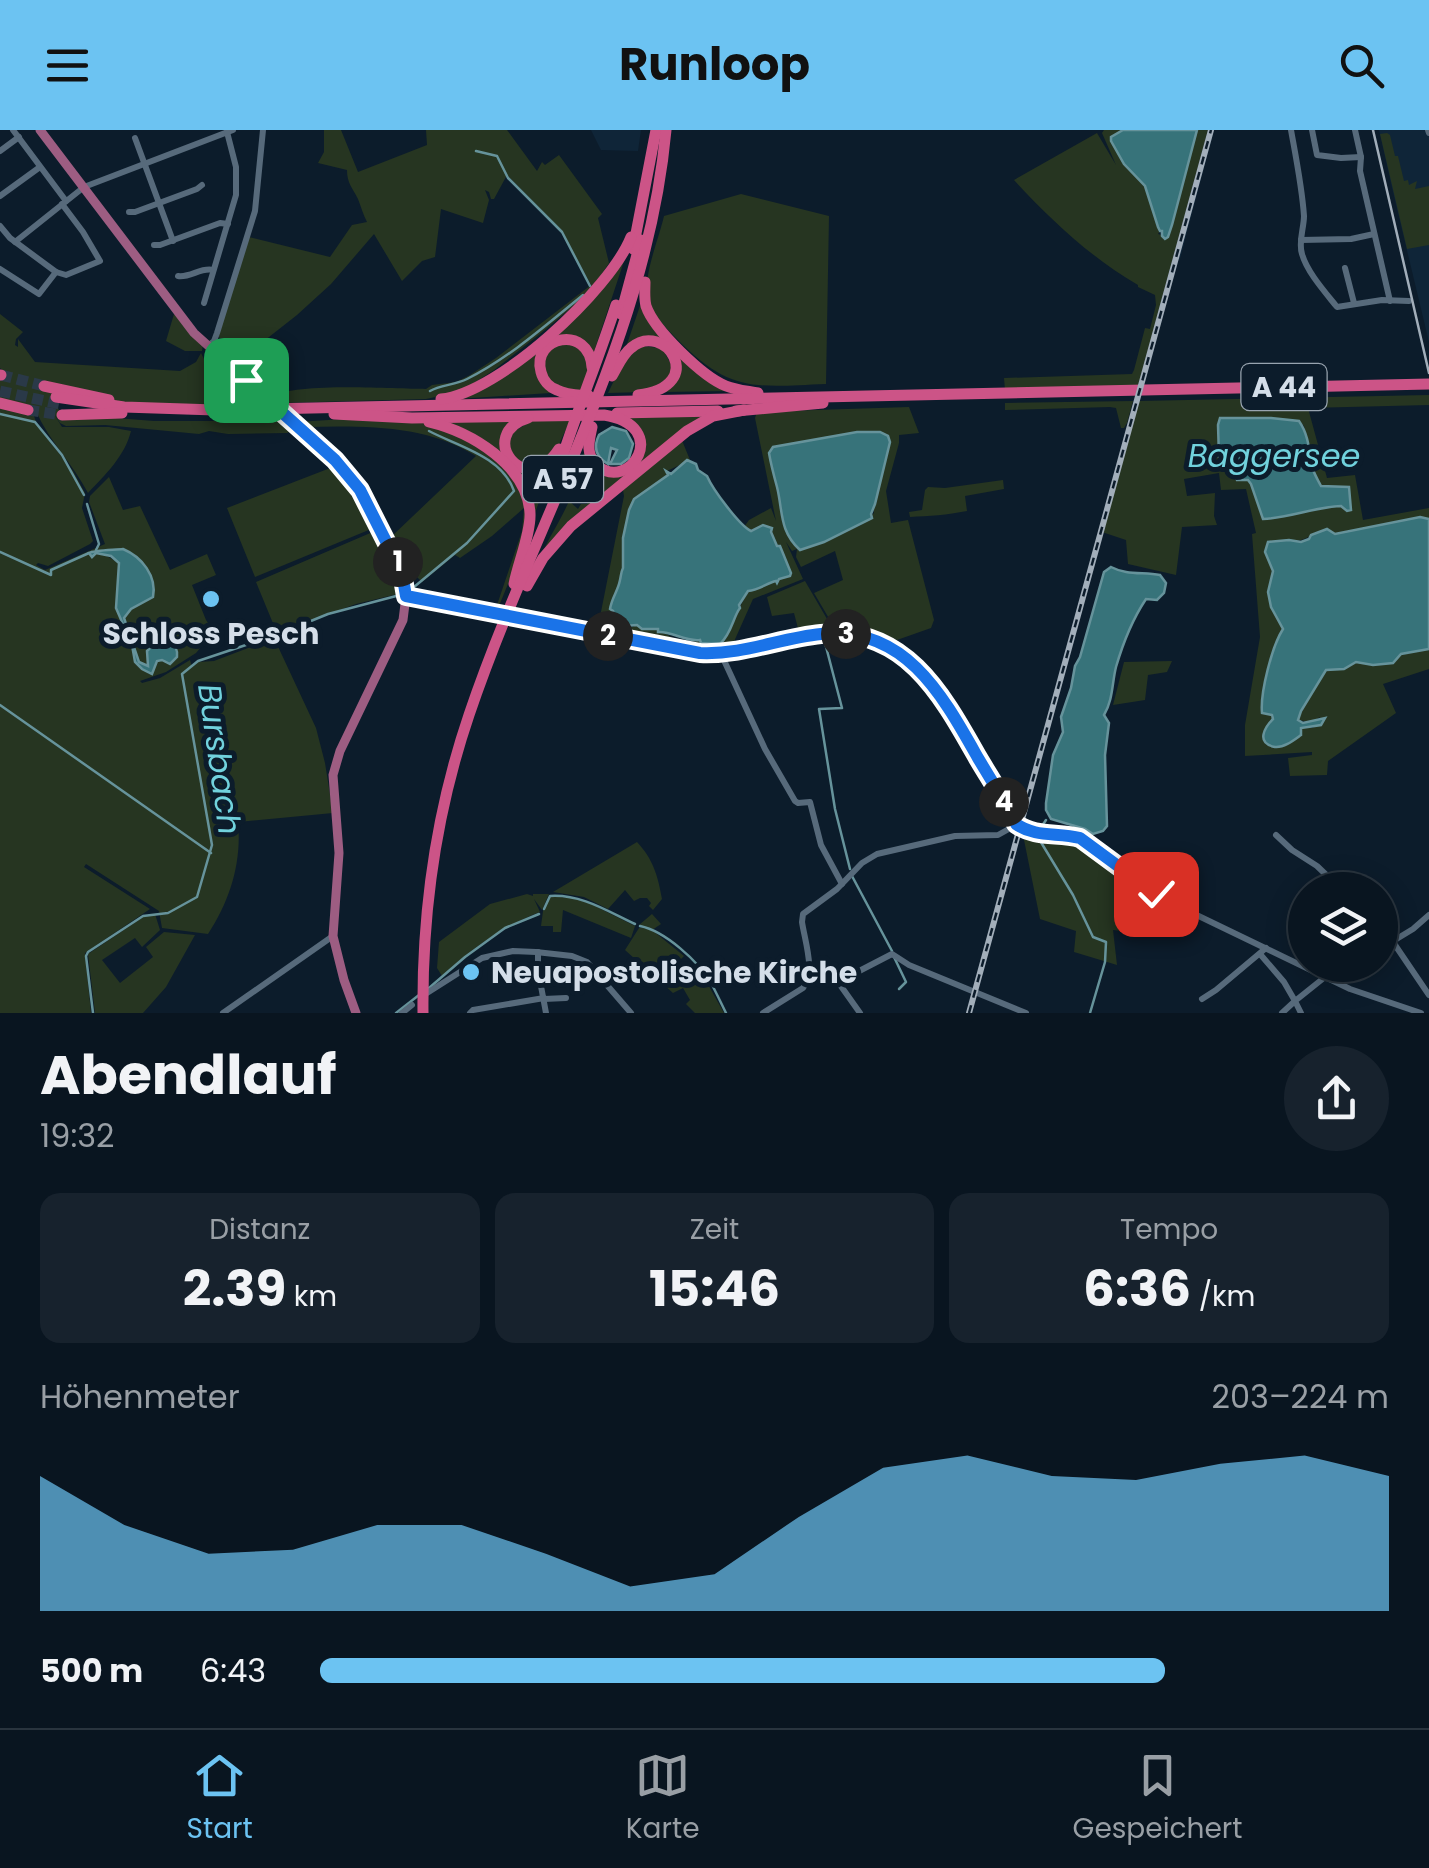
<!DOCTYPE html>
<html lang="de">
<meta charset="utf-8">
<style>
:root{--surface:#091520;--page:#17222d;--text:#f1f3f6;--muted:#999fa5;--line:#29343e;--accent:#6cc3f2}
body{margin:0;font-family:Poppins,sans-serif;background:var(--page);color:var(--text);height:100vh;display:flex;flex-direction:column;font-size:38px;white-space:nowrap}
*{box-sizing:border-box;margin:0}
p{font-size:32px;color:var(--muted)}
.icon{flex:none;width:55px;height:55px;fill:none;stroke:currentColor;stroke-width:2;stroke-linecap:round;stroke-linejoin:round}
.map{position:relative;height:883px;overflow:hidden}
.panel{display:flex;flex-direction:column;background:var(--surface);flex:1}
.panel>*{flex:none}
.controls{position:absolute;left:1288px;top:742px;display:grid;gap:20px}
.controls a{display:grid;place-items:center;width:110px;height:110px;border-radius:50%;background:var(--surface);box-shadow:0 5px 25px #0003,0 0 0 2px var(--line);font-size:50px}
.pin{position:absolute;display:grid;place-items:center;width:85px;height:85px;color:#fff;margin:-42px;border-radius:20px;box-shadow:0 5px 15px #0006}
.km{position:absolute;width:50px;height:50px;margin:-25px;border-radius:50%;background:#222;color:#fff;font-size:28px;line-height:50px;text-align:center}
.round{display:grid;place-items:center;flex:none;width:105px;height:105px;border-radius:52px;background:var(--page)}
.summary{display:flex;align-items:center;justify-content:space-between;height:170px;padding:0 40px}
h1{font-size:55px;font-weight:700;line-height:75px}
.metrics{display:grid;grid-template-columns:repeat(3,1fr);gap:15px;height:170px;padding:10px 40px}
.metrics div{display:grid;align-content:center;border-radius:20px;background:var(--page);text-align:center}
.metrics b{font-size:50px;font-weight:700}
.metrics small{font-size:28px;font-weight:400}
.metrics p{font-size:28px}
.chart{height:280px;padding:20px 40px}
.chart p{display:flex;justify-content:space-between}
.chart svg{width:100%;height:180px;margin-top:10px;fill:var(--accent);opacity:.7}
ul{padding:0 40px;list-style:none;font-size:32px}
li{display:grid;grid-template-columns:160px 120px 1fr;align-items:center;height:75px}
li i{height:25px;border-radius:12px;background:var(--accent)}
header{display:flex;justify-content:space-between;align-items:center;height:130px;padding:0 40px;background:var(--accent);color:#111;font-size:45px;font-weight:700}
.tab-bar{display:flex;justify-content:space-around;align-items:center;height:140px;border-top:2px solid var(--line);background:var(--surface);font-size:28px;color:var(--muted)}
.tab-bar a{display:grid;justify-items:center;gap:5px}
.tab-bar .selected{color:var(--accent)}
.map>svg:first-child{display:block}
.built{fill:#0f2538}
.green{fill:#263521;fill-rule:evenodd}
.water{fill:#37737a;stroke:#66939b;stroke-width:2.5}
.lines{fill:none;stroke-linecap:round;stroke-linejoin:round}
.stream{stroke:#66939b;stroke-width:2.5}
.highway-tunnel{stroke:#2a3948;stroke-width:11;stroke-dasharray:11 5.5;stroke-linecap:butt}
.minor{stroke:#576a7b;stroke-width:6}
.major{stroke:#9d5d82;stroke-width:9}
.highway{stroke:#cc5487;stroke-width:11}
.tram{stroke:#a2aeba;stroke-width:2.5}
.rail-casing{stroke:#a2aeba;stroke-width:6}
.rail{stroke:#0c1c2b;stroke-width:2.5;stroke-dasharray:8;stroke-linecap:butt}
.route-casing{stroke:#fff;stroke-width:20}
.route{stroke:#1a73e8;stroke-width:12}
.poi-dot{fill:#6cc3f2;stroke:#0c1c2b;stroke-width:4}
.labels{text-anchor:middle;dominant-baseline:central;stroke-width:10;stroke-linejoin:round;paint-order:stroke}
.shield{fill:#0c1c2b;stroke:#98a4b0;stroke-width:2.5}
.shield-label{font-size:28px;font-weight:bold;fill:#d4dee9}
.poi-label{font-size:30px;font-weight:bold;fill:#d4dee9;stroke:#0c1c2b}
.water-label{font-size:32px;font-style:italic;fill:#71d2dd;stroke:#0c1c2b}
</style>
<header><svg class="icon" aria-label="menu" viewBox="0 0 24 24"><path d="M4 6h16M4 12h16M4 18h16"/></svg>Runloop<svg class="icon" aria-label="search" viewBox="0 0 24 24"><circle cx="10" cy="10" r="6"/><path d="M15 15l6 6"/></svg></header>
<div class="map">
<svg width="1429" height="883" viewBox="0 0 1429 883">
<rect width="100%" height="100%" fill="#0c1c2b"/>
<g class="built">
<polygon points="591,0 641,0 638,21 601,20"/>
<polygon points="1208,0 1214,0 1180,129 1178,130 1147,244 1141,242"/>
<polygon points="1379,0 1429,0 1429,212 1393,62"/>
</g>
<g class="green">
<path d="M324 0H341L358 42 427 15 426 0H507L537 41 542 32 545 35 559 25 602 84 598 88 609 133 589 163 540 204 494 240 471 255 450 264 426 269 280 273 271 267C295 252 393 259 426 259L432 255 456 252 470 245 496 228 591 155 561 100 507 45 494 69H491L489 62 485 60 489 70 483 93 441 79 435 127 422 131 402 151 374 104 331 154 297 185 255 218 220 208 218 206 249 107 330 127 352 95 367 92C363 84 361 77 358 69 352 57 347 53 347 40L318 33 324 22Z"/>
<path d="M1104 0H1123L1111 7 1124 34 1145 56 1160 101 1158 104 1168 107 1197 0H1208L1138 256 1005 260 1004 248 1132 244 1134 240 1145 198 1150 199 1156 175 1155 165 1138 157V155C1090 127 1051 90 1014 50L1097 3 1116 35 1102 3Z"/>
<polygon points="1387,3 1390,5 1395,26 1398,26 1404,51 1408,50 1409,55 1417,51 1415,59 1429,56 1429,115 1407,119 1380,4"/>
<path d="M741 64 829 86 826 254C753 257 730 263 676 208 664 196 649 181 647 163 645 141 659 108 664 86Z"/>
<polygon points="629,116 581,261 457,269 543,210"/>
<polygon points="642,170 647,184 731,261 664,262 677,242 661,211 624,223"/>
<path d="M0 184 23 202 16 209 15 215 18 217V209L35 232 180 241 196 232 201 223 204 229 211 233 209 237 237 260H246V257L217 232 206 229 205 225 207 222 264 271H259V274L195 275 125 273 52 262 59 280 103 287 154 291H281L287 292 295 299 287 303 228 304 209 301 199 304 105 295 66 296 60 293 49 276 62 297H109L131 301C125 326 105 345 88 363 73 334 49 311 36 281L32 280 37 295 73 341 85 363 82 378 93 411 90 414 48 436 38 433 36 435 45 440 105 414 89 372 90 366 109 347 123 380 140 376 170 440 207 424 216 445 192 455 206 490 211 497 208 509 196 523 166 542 140 551 142 553 160 548 190 530 192 537 198 532 214 531 274 508 316 598 325 633 333 683 238 692C242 732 230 771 208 804L162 798 159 781 86 734 84 737 150 779 85 823 91 883H0V248L2 240 0 238ZM118 419C140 427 157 441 153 467L131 479 124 490 139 532 148 536 155 516 169 513V534L162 530H157L153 543 149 544 135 532 132 515 116 478 119 433 105 425 96 423 97 420 105 422Z"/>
<polygon points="174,184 203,215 202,221 185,221 166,211"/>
<polygon points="640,216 662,218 672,236 670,247 645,262 608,263 621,236"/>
<path d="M1429 265V275L1308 278 1327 348 1355 345 1363 390 1429 378V389L1420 387 1335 404 1316 402C1298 416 1289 409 1267 412L1265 422 1273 441 1268 462 1271 477 1283 499 1263 556 1262 582 1273 585 1272 592 1264 609 1270 614 1301 598H1313L1320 587 1311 592 1298 590 1301 581 1326 540 1344 539 1356 532 1373 535 1393 533 1401 525 1429 519V539L1383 554 1396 583 1328 631 1327 645 1290 646 1288 628 1312 625V622L1245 626V595L1260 507 1252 404 1256 403 1246 359 1221 360 1219 343 1184 349 1187 366 1215 363 1214 386 1217 395 1182 397 1176 445 1128 434 1126 410 1102 402 1139 271ZM1271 288 1299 291 1304 296 1312 340 1321 356H1344L1351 379C1323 371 1292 387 1263 389 1260 379 1258 366 1252 356 1246 345 1237 345 1231 331L1219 327 1218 295 1220 289Z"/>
<polygon points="1133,271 1127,293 1124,298 1121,298 1116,278 1110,277 1005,280 1005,273"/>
<path d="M909 277 919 303 899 305V313L886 361 891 393 908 390 934 490 931 498 897 510 891 507H882L880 511 837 502 814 463 843 450 835 421 801 437 796 427 797 419 792 421 786 412 803 449 753 469 732 516C712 523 677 522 661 507L598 497 624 366 623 360 681 308 690 330 667 341 668 345 658 354 634 369 623 409V439L614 468 613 480 618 491 632 497 637 495 643 499H658L673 508 692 512 701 510V513L719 514C732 502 737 478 749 461 764 457 777 451 791 444 786 427 775 414 770 398L763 395 748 401 744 397 749 390 771 378 776 391 755 288 757 282ZM857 302 888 325 883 337 876 374 873 376 874 383 861 395 800 420C779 401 783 381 777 357 774 346 771 335 769 324L773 317Z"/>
<path d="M713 284 542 424C550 405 561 390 569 371L578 379 581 374H587L597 350V344L584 336 583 325 586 318 589 326 618 343 643 318 620 286Z"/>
<path d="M360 288C382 290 407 289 429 294 462 302 521 340 526 376 530 406 508 453 497 481L451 472V467L497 475 522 401 524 378 492 406 460 428 455 425 422 452 416 446 412 449 391 407 476 326C424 294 363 296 303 297L297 292Z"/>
<polygon points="518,288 506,300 514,336 555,330 533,388 531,377 498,326 430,290"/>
<polygon points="536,288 571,288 557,319 544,333 520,334 509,319 510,304"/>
<polygon points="338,335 350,348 376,397 255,447 227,378"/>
<path d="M1003 350 1004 359 965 366 967 381C947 385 929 386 910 387L909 382 922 380 925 360 928 357 945 358Z"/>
<path d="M375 401C392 413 400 443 402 463L356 474 277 503 256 452Z"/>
<polygon points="805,451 834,501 800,506 794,483 772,486 767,467"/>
<polygon points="1172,531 1167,542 1148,545 1145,570 1113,575 1124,532"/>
<polygon points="1024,703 1073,707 1143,757 1129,802 1113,800 1117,835 1074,822 1076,801 1040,789 1023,705"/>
<path d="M637 712C653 729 658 746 662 769L653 780 649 776 651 773 647 768H640L634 771 625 760 608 779 584 767 553 762Z"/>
<path d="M527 764 533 766V764H549L542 780 534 769 540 782C503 796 471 819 442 846L437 838 439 812 490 774Z"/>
<polygon points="549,766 581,769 635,796 631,808 563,780 561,802 553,802 553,796 541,796 543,781"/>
<polygon points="155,784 160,800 142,817 135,808 102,830 120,853 153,827 146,817 164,802 195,805 166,857 143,883 95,883 88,824 143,787"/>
<polygon points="652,784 661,794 652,800 684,826 674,836 691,851 701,842 724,883 695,883 686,874 690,870 683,858 673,863 625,820 639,798 647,798 639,795"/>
</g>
<g class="water">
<polygon points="1123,0 1197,0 1172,95 1168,107 1165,109 1162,106 1162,101 1160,101 1158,97 1145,56 1124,34 1111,11 1111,7"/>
<path d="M1220 288H1271L1299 291C1308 304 1309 318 1311 332 1312 341 1317 348 1321 356L1349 357 1351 380 1347 381 1341 376C1315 377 1289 388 1263 389L1251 354 1248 350H1237L1231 331 1219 327 1218 295Z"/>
<path d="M612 297 626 301 633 314 629 328 621 334H610L617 320 611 318 608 334C596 327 593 317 599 305Z"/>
<path d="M857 302H880L888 306 890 312 875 374 871 384 872 388 824 412 800 420C779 401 783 381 777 357 774 346 771 335 769 323L773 317Z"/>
<path d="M687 330 696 334 698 340 707 346C713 360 740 396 751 401L763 395 772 398 771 402 777 416H780L791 443 790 446 779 449 777 453 776 451C767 453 759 460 748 461L739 475 740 478C733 487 732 503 720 514L701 513 700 510C685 512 672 501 658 502V499H642L637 495 623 496 613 489V481L610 479C612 467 618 461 620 450 621 446 621 442 623 438V408L629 380 634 369 668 345 666 341 671 344Z"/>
<path d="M1420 387 1429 389V519L1401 524 1393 533 1373 535 1356 532 1344 539 1326 540 1301 581 1298 590 1303 593 1325 588 1321 595 1301 598V605C1294 610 1284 618 1275 617 1255 613 1265 597 1273 589L1272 585 1262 583C1260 563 1272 516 1283 499L1271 477 1268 462 1273 441 1265 422 1268 412 1289 410 1301 412 1309 409 1311 405 1327 399 1335 404Z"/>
<path d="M123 419C142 427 157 446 153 467L131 479 124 488 139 532 148 536 147 521 151 517 169 513C176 516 178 520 177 527L170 534 162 530 157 531 152 544 142 539 135 532 132 515 116 478 119 433 111 426 96 423 92 427 89 423C94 420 115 420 123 419Z"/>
<path d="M1111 437C1126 445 1143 442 1160 445L1166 453 1164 463 1157 470 1146 469C1132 490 1123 513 1116 537 1112 553 1113 570 1104 585L1109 593 1105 625 1107 696 1103 701 1093 704 1085 699 1051 689 1046 680V673L1053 625 1063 602 1061 587 1071 558 1075 536 1080 527 1104 442Z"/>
</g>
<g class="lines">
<g class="stream">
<polyline points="476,21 497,26 508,48 562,102 590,156"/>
<path d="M430 261C440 255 455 255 467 249 509 228 546 195 583 165"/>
<polyline points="0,284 35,292 62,325 84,365"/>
<polyline points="87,374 99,414 96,420"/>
<polyline points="0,422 51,445 51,440 89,423"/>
<path d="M414 457 467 413 514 361C502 326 457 316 429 301"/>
<polyline points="824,509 842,578 819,579 835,679 850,739"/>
<polyline points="0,575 211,723"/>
<polyline points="1038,702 1046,690"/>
<polyline points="1039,709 1073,765 1093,807 1106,812 1105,832 1090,883"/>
<polyline points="852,746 892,821"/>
<path d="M544 779 550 766C581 764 607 781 635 794"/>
<path d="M640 796C665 801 698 831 711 853 716 862 721 873 726 883"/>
<polyline points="894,827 906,852 899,859"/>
<polyline points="429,858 465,827 505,798 539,784"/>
<polyline points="93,883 86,826 88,822 143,786 168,783 197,767 212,715 182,544 198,531 279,504 328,484 400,465"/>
<polyline points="396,883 419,865"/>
</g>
<g class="highway-tunnel">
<polyline points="1,245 44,256"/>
<polyline points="0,261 59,274"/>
<polyline points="28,280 62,285"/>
</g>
<g class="minor">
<polyline points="13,0 66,71"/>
<path d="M1291 0C1296 28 1302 57 1304 86 1304 98 1298 112 1302 124 1307 142 1325 162 1337 177L1382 170 1409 171"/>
<polyline points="1312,0 1317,25 1341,28 1361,27"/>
<polyline points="1355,0 1361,27 1360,41 1390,171"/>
<polyline points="1428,0 1429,3"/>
<polyline points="135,8 173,111"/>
<polyline points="0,21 19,7"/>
<polyline points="0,66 40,37"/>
<polyline points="129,82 135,82 197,59 202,55"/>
<polyline points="0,96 10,108 56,142 39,164 0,139"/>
<polyline points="1301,110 1351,109 1374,104"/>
<polyline points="15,112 84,57 233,0"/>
<polyline points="154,115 160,115 220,93 228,94"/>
<polyline points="1345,138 1354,173"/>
<polyline points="56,142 66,145 100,131 83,102 62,74"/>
<path d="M178 146C190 148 201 137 213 140"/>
<polyline points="204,173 236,65 236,37 227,2"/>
<polyline points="208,216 214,211 217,203 255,81 263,0"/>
<path d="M406 466 700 523C743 525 780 508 821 504 902 496 939 561 974 621 988 645 1004 669 1016 695"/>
<polyline points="722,526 765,619 795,671 798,673 810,672 821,715 842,754"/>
<polyline points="1016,695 1036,705 1064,705 1079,708 1140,753 1180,777 1350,859 1421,883"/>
<polyline points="1276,705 1292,720 1317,736 1342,760"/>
<polyline points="1380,798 1393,812 1429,865"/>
<polyline points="1380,819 1413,799 1429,785"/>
<polyline points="538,822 538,840 546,883"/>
<polyline points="1260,824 1284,852 1295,871 1282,883"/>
<polyline points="838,852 860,883"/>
<polyline points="809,853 838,852 892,824 909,835 1026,883"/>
<polyline points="427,863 482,828 513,821 536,822 572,826 587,832 631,883"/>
<polyline points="544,869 566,868"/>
<polyline points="1202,869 1216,860 1266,818"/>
<polyline points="223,883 333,806"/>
<polyline points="402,883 412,875"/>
<polyline points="470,883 473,880 544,868"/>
<path d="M763 883 803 858C816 843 805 812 802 792L803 784 837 759 862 733 877 724 955 706 998 705 1016 695"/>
<polyline points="1301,883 1295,871 1330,843 1349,835"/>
</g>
<polyline class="major" points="40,0 194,203 335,330 360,360 402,443 406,466 403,490 340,621 333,645 339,723 333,806 344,850 356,883"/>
<g class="highway">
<polyline points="633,119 656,0"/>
<path d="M645 152C645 160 644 168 646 176 654 200 703 247 726 256 736 260 748 261 758 263"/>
<polyline points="621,184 641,110"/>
<polyline points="0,245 1,245"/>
<path d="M612 246C618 236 622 225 631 218 664 189 710 256 638 265"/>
<polyline points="44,256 109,270"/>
<path d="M589 266C579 265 566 265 557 260 549 257 543 250 541 242 531 206 589 194 592 237"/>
<polyline points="56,267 124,277 215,280 1429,254"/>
<path d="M441 269C499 263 610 160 631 107"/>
<polyline points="0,273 28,280"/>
<polyline points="736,281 823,273"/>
<polyline points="617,283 718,281"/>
<path d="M334 284 412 288 604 285C673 296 629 364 597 335 585 324 589 311 592 297"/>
<polyline points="62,285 122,283"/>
<path d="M528 288C475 304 525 372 559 319"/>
<path d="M429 292C471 302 527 335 530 383 531 403 518 433 514 454"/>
<path d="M552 360C570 297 596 237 616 175"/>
<polyline points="527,456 543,428 571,396 687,301 713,286 744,280"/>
<path d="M423 883C422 782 436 682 469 585 535 390 647 209 666 0"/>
</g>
<polyline class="tram" points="1373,0 1429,243"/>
<defs>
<polyline id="rail" points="969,883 1211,0"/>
</defs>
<use href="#rail" class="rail-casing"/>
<use href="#rail" class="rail"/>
</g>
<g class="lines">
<defs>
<path id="route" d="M246 250 335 330 360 360 402 443 406 466 700 523C743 525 780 508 821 504 905 495 943 566 978 628 991 650 1005 671 1016 694 1036 708 1057 702 1080 708L1156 764"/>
</defs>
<use href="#route" class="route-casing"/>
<use href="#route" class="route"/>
</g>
<g class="poi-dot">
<circle cx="211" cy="469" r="10"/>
<circle cx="471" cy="842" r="10"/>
</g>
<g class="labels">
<g class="shield">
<rect x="1241.5" y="234" width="85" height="46" rx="8"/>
<rect x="523" y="326" width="80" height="46" rx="8"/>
</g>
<g class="shield-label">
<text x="1284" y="257">A 44</text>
<text x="563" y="349">A 57</text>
</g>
<g class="poi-label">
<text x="211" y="503">Schloss Pesch</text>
<text x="491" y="842" text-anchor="start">Neuapostolische Kirche</text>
</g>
<g class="water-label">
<text x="1274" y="325">Baggersee</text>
<text transform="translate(220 629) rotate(82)">Bursbach</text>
</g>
</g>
</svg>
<div class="controls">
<a><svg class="icon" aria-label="layers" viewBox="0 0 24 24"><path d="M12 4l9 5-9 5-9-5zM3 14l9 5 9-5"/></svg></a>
</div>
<div class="pin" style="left:246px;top:250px;background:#1e9e55"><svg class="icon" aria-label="arrive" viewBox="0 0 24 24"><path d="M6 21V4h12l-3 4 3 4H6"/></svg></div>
<div class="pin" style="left:1156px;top:764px;background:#d93025"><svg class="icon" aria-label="check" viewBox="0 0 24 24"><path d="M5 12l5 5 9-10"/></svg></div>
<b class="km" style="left:398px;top:432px">1</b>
<b class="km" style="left:608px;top:506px">2</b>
<b class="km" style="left:846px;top:504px">3</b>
<b class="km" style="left:1004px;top:672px">4</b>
</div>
<section class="panel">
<div class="summary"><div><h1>Abendlauf</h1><p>19:32</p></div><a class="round"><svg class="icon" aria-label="share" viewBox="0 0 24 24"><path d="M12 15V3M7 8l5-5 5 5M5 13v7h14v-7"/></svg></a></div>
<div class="metrics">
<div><p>Distanz</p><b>2.39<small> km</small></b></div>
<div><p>Zeit</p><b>15:46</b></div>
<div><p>Tempo</p><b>6:36<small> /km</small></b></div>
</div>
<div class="chart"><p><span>Höhenmeter</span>203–224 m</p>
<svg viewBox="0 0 160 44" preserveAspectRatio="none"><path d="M0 44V11L10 23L20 30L30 29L40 23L50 23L60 30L70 38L80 35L90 21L100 9L110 6L120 11L130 12L140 8L150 6L160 11V44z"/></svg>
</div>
<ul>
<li><b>500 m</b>6:43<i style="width:79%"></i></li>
</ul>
</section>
<nav class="tab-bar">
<a class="selected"><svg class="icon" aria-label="home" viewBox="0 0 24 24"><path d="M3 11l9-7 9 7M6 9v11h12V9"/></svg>Start</a>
<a><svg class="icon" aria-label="map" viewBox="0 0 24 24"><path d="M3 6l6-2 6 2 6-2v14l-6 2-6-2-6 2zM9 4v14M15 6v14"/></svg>Karte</a>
<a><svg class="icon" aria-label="saved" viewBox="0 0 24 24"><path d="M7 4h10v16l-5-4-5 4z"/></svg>Gespeichert</a>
</nav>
